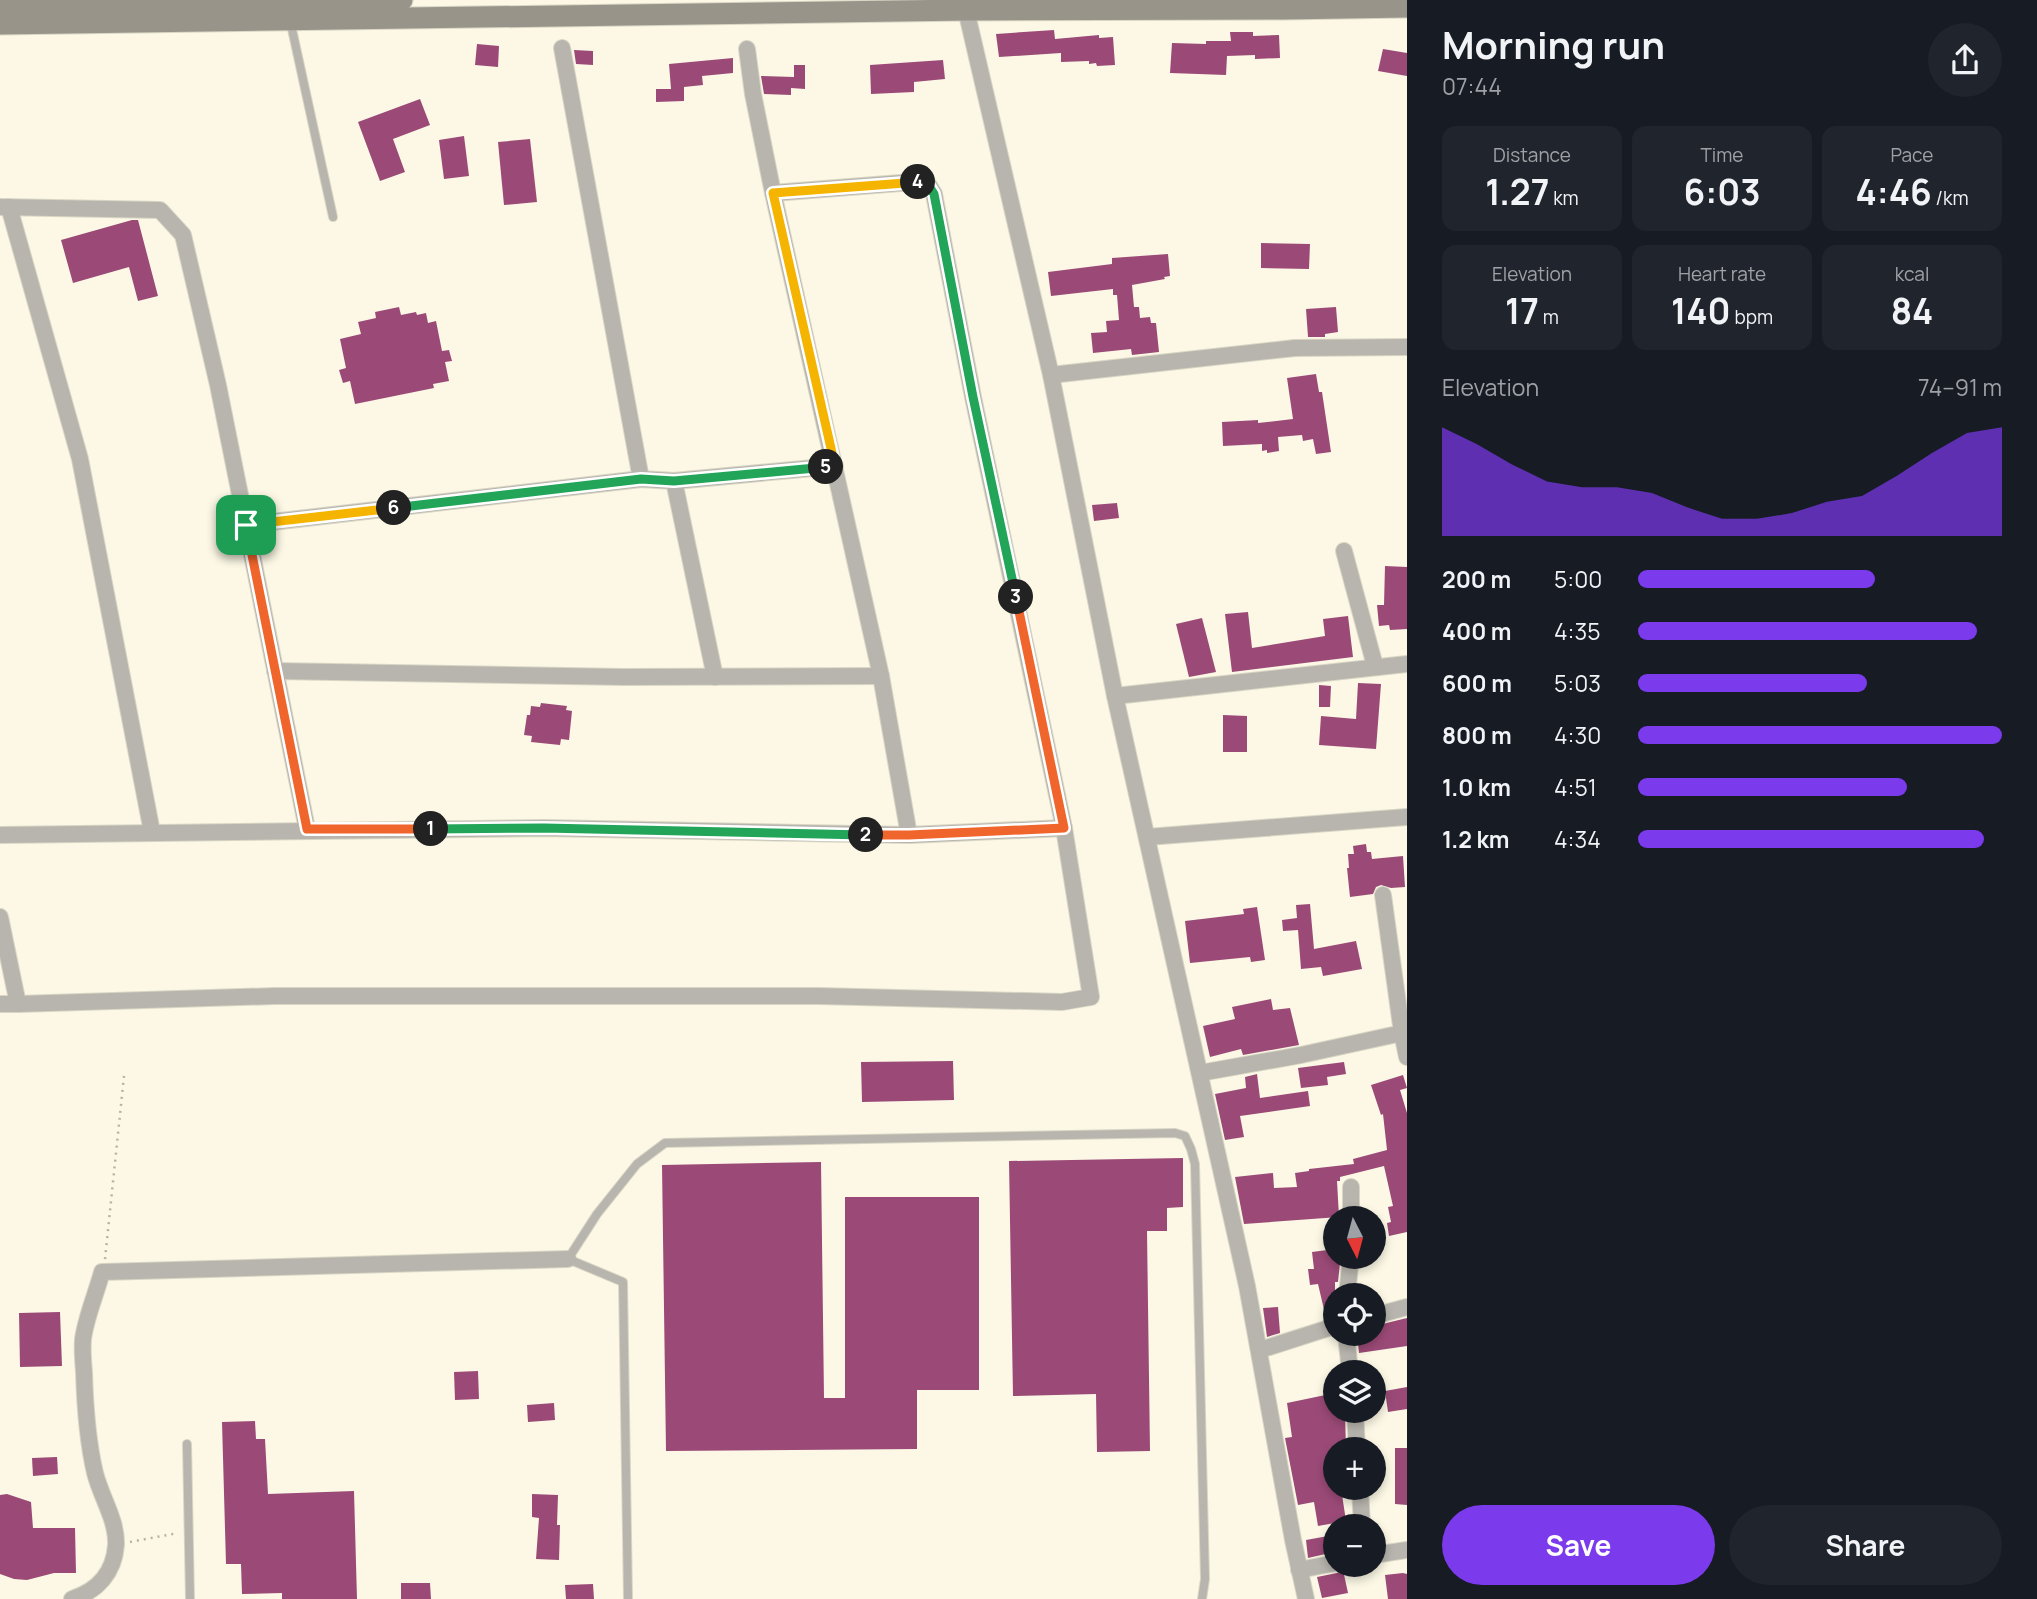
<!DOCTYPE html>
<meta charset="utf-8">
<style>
:root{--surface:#171b24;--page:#20242c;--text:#f1f3f6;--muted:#9ea1a6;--accent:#7c3aed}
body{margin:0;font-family:Manrope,sans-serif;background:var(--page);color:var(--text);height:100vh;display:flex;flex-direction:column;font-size:26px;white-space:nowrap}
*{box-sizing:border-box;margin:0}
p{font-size:23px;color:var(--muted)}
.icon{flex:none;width:38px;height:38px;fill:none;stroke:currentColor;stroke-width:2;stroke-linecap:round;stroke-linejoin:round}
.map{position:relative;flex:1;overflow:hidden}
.drawer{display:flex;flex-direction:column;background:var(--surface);width:630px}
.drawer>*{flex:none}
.needle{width:46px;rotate:174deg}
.fabs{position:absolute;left:1323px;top:1206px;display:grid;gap:14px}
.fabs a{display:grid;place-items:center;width:63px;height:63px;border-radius:50%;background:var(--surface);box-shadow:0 4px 10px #0003;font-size:35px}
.pin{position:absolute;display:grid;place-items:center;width:60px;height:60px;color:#fff;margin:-30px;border-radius:14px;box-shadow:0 4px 10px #0006}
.km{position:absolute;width:35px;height:35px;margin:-18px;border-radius:50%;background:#222;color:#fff;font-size:19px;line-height:35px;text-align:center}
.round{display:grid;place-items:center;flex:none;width:74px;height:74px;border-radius:37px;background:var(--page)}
.headline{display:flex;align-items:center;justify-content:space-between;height:119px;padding:0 35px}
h1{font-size:38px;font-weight:700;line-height:52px}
.metrics{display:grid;grid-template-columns:repeat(3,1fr);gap:10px;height:119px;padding:7px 35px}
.metrics div{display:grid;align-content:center;border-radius:14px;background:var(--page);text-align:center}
.metrics b{font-size:35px;font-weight:700}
.metrics small{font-size:19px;font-weight:400}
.metrics p{font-size:19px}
.chart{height:196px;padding:14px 35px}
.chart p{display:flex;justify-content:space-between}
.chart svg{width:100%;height:126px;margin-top:7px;fill:var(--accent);opacity:.7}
.action{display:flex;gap:14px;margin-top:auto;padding:14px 35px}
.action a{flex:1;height:80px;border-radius:42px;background:var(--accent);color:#fff;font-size:28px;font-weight:700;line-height:80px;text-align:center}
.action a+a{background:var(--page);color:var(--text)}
ul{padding:0 35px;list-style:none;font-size:23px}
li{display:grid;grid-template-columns:112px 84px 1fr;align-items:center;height:52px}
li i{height:18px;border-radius:9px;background:var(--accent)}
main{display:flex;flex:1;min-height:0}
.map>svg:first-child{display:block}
.building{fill:#9b4a77}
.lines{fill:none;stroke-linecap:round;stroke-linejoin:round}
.lane-casing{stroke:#d9d6c5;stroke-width:10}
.street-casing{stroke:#d9d6c5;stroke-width:18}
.secondary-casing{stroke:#d9d6c5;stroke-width:23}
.path{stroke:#b6b3a4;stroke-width:2.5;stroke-dasharray:2 5;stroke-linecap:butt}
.lane{stroke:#b7b5ad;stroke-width:8}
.street{stroke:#b7b5ad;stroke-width:16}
.secondary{stroke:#989489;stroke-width:21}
.split-1-casing{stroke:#fff;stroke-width:14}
.split-2-casing{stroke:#fff;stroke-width:14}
.split-3-casing{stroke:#fff;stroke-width:14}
.split-4-casing{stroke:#fff;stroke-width:14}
.split-5-casing{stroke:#fff;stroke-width:14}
.split-6-casing{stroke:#fff;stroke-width:14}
.split-7-casing{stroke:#fff;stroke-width:14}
.split-1{stroke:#f0652b;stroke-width:9}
.split-2{stroke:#22a559;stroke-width:9}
.split-3{stroke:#f0652b;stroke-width:9}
.split-4{stroke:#22a559;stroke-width:9}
.split-5{stroke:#f5b400;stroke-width:9}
.split-6{stroke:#22a559;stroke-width:9}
.split-7{stroke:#f5b400;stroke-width:9}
</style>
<main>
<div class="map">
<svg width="1407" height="1599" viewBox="0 0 1407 1599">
<rect width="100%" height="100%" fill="#fcf8e5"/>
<g class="building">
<polygon points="1054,30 1055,39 1099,35 1099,38 1113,37 1115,65 1097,66 1096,63 1089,64 1089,61 1061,62 1061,53 999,57 996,34"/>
<polygon points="1230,32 1253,32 1253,36 1279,35 1280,58 1255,59 1255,55 1227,56 1226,75 1170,73 1172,43 1206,44 1206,41 1231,41"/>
<polygon points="477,44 499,46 498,67 475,65"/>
<polygon points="1383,49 1407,53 1407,76 1378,71"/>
<polygon points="574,50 593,51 593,65 576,64"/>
<polygon points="733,58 733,73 702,76 703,85 684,87 684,101 656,102 656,89 671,89 669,64"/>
<polygon points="943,60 945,79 914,82 914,92 871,94 870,65"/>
<polygon points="794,65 805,65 805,89 791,88 791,95 764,94 761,76 794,77"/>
<polygon points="420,99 430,125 393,139 405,172 380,181 358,122"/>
<polygon points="464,136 469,176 444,179 439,140"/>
<polygon points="530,139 537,202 504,205 498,142"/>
<polygon points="132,220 138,220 158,296 138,301 129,267 73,283 61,240"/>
<polygon points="1261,243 1310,244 1309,269 1261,268"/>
<polygon points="1168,254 1170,276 1164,277 1165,279 1132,285 1134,307 1139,307 1140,318 1150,317 1151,323 1156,323 1159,352 1132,355 1131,349 1093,353 1091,333 1107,332 1106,321 1119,320 1117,295 1113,295 1113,289 1051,296 1048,272 1112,264 1112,258"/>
<polygon points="399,307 401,315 416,312 417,315 426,313 428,323 436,321 442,351 449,350 452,361 445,362 449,381 433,384 434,388 355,404 350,381 343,383 339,370 346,368 340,339 361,334 358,322 376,318 375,312"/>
<polygon points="1336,307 1338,332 1325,334 1325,337 1308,337 1306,309"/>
<polygon points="1316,374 1319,392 1322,392 1331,452 1316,454 1313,439 1303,441 1302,435 1278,437 1279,451 1267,453 1267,450 1262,451 1262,444 1223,446 1222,422 1258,420 1258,423 1293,419 1287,378"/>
<polygon points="1117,503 1119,518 1094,521 1092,505"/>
<polygon points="1385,566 1407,567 1407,629 1390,630 1389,625 1379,626 1377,605 1384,605"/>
<polygon points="1248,612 1252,648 1325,636 1323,619 1348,616 1353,657 1232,672 1225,614"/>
<polygon points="1202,618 1216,672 1189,677 1176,624"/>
<polygon points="1358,683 1381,684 1376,749 1319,745 1321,716 1356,719"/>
<polygon points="1319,685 1331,686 1330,707 1319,707"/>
<polygon points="541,703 567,706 566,710 572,711 569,740 561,739 560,745 531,742 532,736 524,735 527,715 530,715 531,706 540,707"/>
<polygon points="1223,715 1247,716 1247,752 1223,752"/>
<polygon points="1366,844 1367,852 1371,852 1372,859 1403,856 1405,887 1391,888 1381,885 1376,887 1373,894 1350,897 1347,868 1349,868 1348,854 1354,854 1353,846"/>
<polygon points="1310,904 1314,949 1356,941 1362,969 1323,976 1321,967 1301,969 1298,930 1283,931 1282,920 1297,918 1296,905"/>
<polygon points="1257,907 1265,960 1251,962 1250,957 1190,963 1185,921 1244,914 1243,909"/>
<polygon points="1271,999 1273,1010 1290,1008 1299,1045 1243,1055 1241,1049 1210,1057 1203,1026 1235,1019 1232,1007"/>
<polygon points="953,1061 954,1100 862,1102 861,1062"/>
<polygon points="1344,1062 1346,1074 1327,1077 1328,1085 1301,1088 1298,1068"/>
<polygon points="1257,1074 1260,1098 1308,1091 1310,1106 1240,1116 1244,1137 1225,1140 1215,1094 1246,1088 1245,1077"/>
<polygon points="1403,1075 1407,1088 1400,1090 1407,1113 1407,1232 1389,1236 1387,1223 1391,1222 1388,1207 1393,1206 1384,1166 1340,1177 1340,1181 1337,1181 1339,1217 1244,1224 1235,1177 1273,1173 1274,1188 1297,1187 1295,1173 1309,1171 1309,1169 1354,1164 1353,1159 1387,1150 1383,1114 1381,1115 1371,1085"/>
<polygon points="1183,1158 1183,1207 1167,1208 1167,1231 1147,1231 1150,1451 1097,1452 1096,1394 1013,1396 1009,1161"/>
<polygon points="821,1162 824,1398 845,1398 845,1197 979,1197 979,1390 917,1390 917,1449 666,1451 662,1165"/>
<polygon points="1335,1249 1335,1256 1339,1256 1340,1263 1338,1282 1335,1282 1335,1316 1326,1318 1318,1284 1310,1285 1308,1269 1314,1269 1312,1252"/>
<polygon points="1278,1307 1280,1333 1267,1337 1263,1308"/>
<polygon points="60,1312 62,1366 20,1367 19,1313"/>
<polygon points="1407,1318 1407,1346 1359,1353 1357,1334 1374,1334 1374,1326"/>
<polygon points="478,1371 479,1399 455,1400 454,1372"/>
<polygon points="1407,1387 1407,1409 1388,1412 1385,1391"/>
<polygon points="1335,1393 1335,1414 1345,1413 1346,1449 1335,1449 1335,1488 1341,1488 1346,1521 1318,1526 1314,1502 1298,1505 1285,1438 1292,1437 1287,1403"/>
<polygon points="554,1403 555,1420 528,1422 527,1405"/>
<polygon points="255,1421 256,1439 265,1439 268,1494 354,1491 357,1599 282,1599 282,1593 242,1594 241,1564 226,1564 222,1422"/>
<polygon points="1395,1448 1407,1448 1407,1505 1395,1504"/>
<polygon points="57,1457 58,1474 33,1476 32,1458"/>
<polygon points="7,1494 31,1502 33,1528 75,1528 76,1573 54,1573 27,1580 14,1579 0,1574 0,1495"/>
<polygon points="532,1494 558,1495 557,1525 560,1525 559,1560 536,1559 539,1518 532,1517"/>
<polygon points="1328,1536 1330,1553 1308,1558 1306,1540"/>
<polygon points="1343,1570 1348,1593 1322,1598 1317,1577 1337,1573"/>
<polygon points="1403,1573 1407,1574 1407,1599 1388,1599 1385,1575"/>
<polygon points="401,1583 430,1583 431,1599 401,1599"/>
<polygon points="593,1584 594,1599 566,1599 565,1585"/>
</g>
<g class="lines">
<defs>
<g id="lane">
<polyline points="290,20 333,217"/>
<polyline points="187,1444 190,1599"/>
<polyline points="628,1599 623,1282 568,1259 597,1214 637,1164 665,1143 1175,1133 1185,1136 1191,1149 1195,1164 1205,1579 1202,1599"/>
</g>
<g id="street">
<polyline points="966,10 1051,375 1115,696 1247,1286 1293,1540 1306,1599"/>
<polyline points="562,48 641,479"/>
<polyline points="747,49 753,94 773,193"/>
<polyline points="0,207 160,210 183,235 218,385 307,829"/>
<polyline points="9,207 80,459 152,832"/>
<polyline points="1051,375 1295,348 1407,347"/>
<polyline points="674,481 835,466"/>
<polyline points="246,525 641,479 674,481 715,677"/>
<polyline points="1344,551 1375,666"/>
<polyline points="275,671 624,677 881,676"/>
<polyline points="1115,696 1407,664"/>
<polyline points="0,835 544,828 909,835 881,676 773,193 926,181 934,194 973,397 1064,828 1091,997 1062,1002 819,996 275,996 18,1004"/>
<polyline points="909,835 1064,828"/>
<polyline points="1147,837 1407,817"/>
<polyline points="0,917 18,1004 0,1004"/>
<polyline points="1402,1033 1407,1057"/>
<polyline points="1200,1073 1301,1055 1402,1033 1383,895"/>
<polyline points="1351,1218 1351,1187"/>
<polyline points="1347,1295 1351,1256"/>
<polyline points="1374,1316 1407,1307"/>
<polyline points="1346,1334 1350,1372"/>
<polyline points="1260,1350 1335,1326"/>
<polyline points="1355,1410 1357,1449"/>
<polyline points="1360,1488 1362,1526"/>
<polyline points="1374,1555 1407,1550"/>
<polyline points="1299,1570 1335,1563"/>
<path d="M72 1599C97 1591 114 1573 116 1545 117 1520 101 1497 95 1473 87 1439 85 1407 84 1372 83 1361 82 1350 83 1339 86 1317 96 1294 102 1272L568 1259"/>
</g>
<g id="secondary">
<polyline points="0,6 402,0"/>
<polyline points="0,24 966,10 1284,9 1407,7"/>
</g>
</defs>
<use href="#lane" class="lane-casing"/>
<use href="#street" class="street-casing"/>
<use href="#secondary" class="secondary-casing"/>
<g class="path">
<polyline points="105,1259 124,1076"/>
<polyline points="130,1542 178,1533"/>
</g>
<use href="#lane" class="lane"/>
<use href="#street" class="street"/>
<use href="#secondary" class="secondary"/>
</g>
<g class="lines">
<defs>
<polyline id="split-1" points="246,525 307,829 431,829"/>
<polyline id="split-2" points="431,829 544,828 866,835"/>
<polyline id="split-3" points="866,835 909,835 1064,828 1016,597"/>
<polyline id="split-4" points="918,182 926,181 934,194 973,397 1016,597"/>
<polyline id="split-5" points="826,467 835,466 773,193 918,182"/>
<polyline id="split-6" points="394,508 641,479 674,481 826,467"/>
<polyline id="split-7" points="246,525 394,508"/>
</defs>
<use href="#split-1" class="split-1-casing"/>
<use href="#split-2" class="split-2-casing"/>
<use href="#split-3" class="split-3-casing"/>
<use href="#split-4" class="split-4-casing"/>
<use href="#split-5" class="split-5-casing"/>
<use href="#split-6" class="split-6-casing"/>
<use href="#split-7" class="split-7-casing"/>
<use href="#split-1" class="split-1"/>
<use href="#split-2" class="split-2"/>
<use href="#split-3" class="split-3"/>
<use href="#split-4" class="split-4"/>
<use href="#split-5" class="split-5"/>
<use href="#split-6" class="split-6"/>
<use href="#split-7" class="split-7"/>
</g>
</svg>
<div class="fabs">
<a><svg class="needle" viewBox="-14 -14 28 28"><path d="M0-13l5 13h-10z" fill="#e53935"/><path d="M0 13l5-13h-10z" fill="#9ea1a6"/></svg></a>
<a><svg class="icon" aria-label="locate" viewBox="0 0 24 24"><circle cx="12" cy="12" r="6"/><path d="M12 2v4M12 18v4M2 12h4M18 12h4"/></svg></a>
<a><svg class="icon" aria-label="layers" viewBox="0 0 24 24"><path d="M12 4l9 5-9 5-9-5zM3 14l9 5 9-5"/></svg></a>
<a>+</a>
<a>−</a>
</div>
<div class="pin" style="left:246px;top:525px;background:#1e9e55"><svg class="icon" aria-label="arrive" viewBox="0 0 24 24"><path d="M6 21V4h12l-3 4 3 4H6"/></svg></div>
<b class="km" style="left:431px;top:829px">1</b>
<b class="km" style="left:866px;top:835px">2</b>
<b class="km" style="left:1016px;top:597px">3</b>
<b class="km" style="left:918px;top:182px">4</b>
<b class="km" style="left:826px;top:467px">5</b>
<b class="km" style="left:394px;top:508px">6</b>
</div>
<section class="drawer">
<div class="headline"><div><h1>Morning run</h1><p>07:44</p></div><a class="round"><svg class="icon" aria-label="share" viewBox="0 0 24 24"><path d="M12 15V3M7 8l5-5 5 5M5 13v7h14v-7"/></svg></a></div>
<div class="metrics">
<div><p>Distance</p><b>1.27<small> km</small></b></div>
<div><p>Time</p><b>6:03</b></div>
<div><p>Pace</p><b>4:46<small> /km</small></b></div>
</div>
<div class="metrics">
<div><p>Elevation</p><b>17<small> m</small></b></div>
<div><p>Heart rate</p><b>140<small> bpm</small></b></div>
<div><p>kcal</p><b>84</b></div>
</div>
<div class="chart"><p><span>Elevation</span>74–91 m</p>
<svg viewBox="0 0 160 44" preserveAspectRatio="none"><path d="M0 44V6L10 12L20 19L30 25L40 27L50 27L60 29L70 34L80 38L90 38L100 36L110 32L120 30L130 23L140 15L150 8L160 6V44z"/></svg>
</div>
<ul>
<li><b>200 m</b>5:00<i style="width:65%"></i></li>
<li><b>400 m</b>4:35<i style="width:93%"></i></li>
<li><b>600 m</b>5:03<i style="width:63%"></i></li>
<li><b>800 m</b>4:30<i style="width:100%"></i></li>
<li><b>1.0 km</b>4:51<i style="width:74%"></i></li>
<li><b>1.2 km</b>4:34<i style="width:95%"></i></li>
</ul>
<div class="action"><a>Save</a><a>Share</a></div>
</section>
</main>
